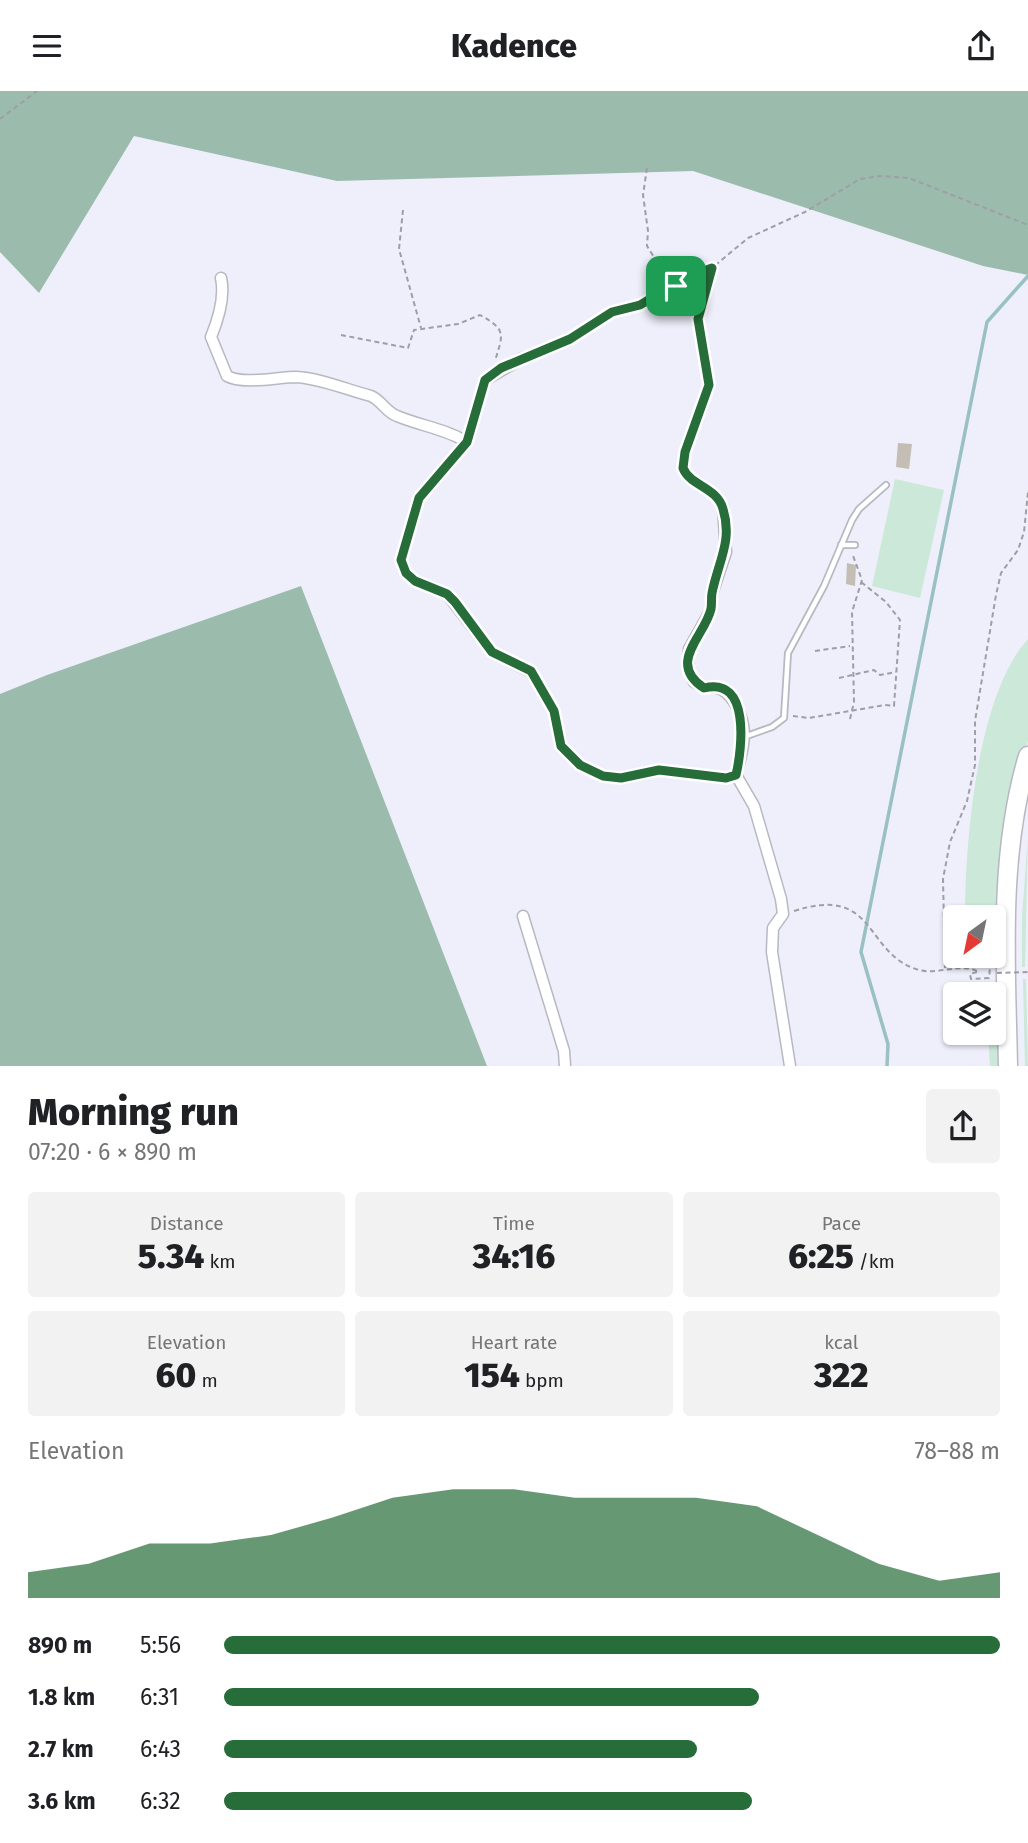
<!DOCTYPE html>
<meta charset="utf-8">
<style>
:root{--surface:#fff;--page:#f2f2f2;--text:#202124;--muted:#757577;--accent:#276d3a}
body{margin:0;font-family:"Fira Sans",sans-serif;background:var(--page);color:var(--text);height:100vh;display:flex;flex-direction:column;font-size:26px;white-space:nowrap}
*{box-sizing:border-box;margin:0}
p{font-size:23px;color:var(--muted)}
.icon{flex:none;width:38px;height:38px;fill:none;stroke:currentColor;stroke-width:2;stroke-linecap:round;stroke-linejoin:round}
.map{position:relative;height:975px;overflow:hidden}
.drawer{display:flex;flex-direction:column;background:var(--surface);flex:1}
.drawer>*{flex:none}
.needle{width:46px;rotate:213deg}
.buttons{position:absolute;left:943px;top:814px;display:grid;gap:14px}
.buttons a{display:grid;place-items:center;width:63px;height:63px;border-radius:7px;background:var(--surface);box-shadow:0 2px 5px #0004;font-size:35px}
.pin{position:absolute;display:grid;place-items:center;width:60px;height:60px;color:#fff;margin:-30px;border-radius:14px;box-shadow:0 4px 10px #0006}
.round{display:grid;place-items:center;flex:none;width:74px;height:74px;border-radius:7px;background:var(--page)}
.headline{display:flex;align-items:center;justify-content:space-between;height:119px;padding:0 28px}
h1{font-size:38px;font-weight:800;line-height:52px}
.metrics{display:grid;grid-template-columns:repeat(3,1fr);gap:10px;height:119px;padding:7px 28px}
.metrics div{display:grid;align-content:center;border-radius:7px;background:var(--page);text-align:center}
.metrics b{font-size:35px;font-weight:800}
.metrics small{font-size:19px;font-weight:400}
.metrics p{font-size:19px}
.chart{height:196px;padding:14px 28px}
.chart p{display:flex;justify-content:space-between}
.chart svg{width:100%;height:126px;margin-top:7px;fill:var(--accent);opacity:.7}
ul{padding:0 28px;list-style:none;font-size:23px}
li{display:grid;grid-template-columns:112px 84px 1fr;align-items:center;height:52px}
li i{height:18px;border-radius:9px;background:var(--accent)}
header{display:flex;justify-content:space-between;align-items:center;height:91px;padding:0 28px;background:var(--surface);font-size:32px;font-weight:800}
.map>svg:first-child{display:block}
.green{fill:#cbe8d9}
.forest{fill:#9bbcac}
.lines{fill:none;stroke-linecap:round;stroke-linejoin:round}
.stream{stroke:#99c1c3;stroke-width:3.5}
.building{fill:#c3bdb4}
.lane-casing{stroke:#b7b8c2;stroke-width:8}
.street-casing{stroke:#b7b8c2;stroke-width:13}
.highway-casing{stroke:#b7b8c2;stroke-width:21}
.path{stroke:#9d9ea6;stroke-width:2;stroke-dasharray:5 3.5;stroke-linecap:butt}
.lane{stroke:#fff;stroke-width:4.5}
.street{stroke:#fff;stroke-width:10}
.highway{stroke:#fff;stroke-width:18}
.path-bridge{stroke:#9d9ea6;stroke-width:2;stroke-dasharray:5 3.5;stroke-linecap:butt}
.route-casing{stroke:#fff;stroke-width:14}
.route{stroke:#276d3a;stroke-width:9}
</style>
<header><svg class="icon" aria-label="menu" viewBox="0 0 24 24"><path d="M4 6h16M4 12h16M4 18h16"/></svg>Kadence<svg class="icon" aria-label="share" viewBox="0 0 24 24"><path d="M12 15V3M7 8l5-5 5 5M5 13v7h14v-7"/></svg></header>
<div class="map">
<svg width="1028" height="975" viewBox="0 0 1028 975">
<rect width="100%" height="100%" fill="#eeeffa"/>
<g class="green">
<polygon points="895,388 944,399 920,507 872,495"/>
<path d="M1028 548V650L1021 673 1001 868H965V865L994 864V826H965C965 751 977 604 1028 548Z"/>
<polygon points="1028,745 1025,876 1022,876 1022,826"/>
<polygon points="1023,888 1026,888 1028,975 1025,975"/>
<polygon points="994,906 1002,906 1005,975 990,975 988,942 994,942"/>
</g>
<g class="forest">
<polygon points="0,0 1028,0 1028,184 983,175 693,80 337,90 134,45 39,202 0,161"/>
<polygon points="301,495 487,975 0,975 0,603 47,584"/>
</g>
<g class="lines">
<polyline class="stream" points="887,975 888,953 861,861 987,231 1028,185"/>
</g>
<g class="building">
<polygon points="898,352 912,353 909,378 896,376"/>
<polygon points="847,472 856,474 855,495 846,493"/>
</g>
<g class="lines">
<defs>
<g id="lane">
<polyline points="841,454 855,454"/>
<polyline points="744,646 772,636 784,627 788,562 824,495 852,429 859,418 886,394"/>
</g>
<g id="street">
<path d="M221 187C225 205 218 229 211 246L227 285C243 294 278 286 296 286 320 287 347 299 371 305 382 310 386 321 397 325 421 335 446 338 467 351"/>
<polyline points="523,267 485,289 467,351 419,407 401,469 406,482 415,490 447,503 492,561 531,581 554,620 561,655 580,674 603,685 621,687 659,679 726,687 736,684"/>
<path d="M723 416 726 461 712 503 711 519 689 558 688 577 694 591 704 597C726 591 739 614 743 634 746 650 740 668 736 684L754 715 781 808 783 823 773 837 772 861 790 975"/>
<polyline points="523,825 564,960 565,975"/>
</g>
<path id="highway" d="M1008 975C1006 871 998 766 1028 665"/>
</defs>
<use href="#lane" class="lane-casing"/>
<use href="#street" class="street-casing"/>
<use href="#highway" class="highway-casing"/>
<g class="path">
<polyline points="0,28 37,0"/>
<polyline points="647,77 643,104 648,140 647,155 667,187 699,219"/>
<polyline points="403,119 399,158 421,237"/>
<path d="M712 178 698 227 710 294 686 361 683 377C689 390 707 394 716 406"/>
<path d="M341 244 408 257 414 239 458 233 480 224C507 239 503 243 495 270"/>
<polyline points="533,263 570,248 612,221 640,214 683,188 712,177 748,147 805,121 860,88 881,85 909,87 1028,134"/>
<polyline points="815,560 850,555"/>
<polyline points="839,587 874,579 880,584 896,581"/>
<polyline points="793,625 809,627 885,614 894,615 900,529 886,511 861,491"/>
<polyline points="850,628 854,611 852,521 862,489 852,462"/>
<path d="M794 820C878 793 863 863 919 879 938 884 959 872 977 880"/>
<polyline points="945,877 943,788 950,751 967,710 975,674 975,630 996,504 1001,482 1018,459 1024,441 1028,401"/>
<polyline points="977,881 970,883 971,888 989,887 990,877"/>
</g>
<use href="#lane" class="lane"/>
<use href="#street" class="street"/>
<use href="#highway" class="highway"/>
<polyline class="path-bridge" points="997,882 1028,881"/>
</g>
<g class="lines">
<defs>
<path id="route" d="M712 177 698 228 709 294 685 361 683 377C690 395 717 396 723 418 733 450 718 471 712 502 711 507 712 512 711 518 705 545 666 572 704 597 751 585 742 658 736 684L726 687 659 679 621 687 603 685 580 674 561 655 554 620 531 580 492 561 455 511 447 503 415 490 406 482 401 469 419 407 467 351 485 289 501 277 570 248 612 221 640 214 683 188Z"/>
</defs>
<use href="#route" class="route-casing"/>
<use href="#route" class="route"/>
</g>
</svg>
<div class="buttons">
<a><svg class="needle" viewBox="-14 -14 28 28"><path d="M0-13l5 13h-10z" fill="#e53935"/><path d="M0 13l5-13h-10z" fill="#757577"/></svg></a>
<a><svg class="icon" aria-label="layers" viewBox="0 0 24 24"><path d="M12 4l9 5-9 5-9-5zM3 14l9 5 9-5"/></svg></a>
</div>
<div class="pin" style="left:676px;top:195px;background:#1e9e55"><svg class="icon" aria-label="arrive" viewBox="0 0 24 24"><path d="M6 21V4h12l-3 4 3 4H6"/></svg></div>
</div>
<section class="drawer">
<div class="headline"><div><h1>Morning run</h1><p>07:20 · 6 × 890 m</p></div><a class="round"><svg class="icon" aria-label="share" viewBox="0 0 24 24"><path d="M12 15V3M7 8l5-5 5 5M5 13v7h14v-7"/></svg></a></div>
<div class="metrics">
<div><p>Distance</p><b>5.34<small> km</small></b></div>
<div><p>Time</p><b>34:16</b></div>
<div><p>Pace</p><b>6:25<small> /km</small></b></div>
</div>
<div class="metrics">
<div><p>Elevation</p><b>60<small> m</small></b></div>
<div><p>Heart rate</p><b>154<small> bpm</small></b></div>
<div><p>kcal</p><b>322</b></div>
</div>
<div class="chart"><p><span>Elevation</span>78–88 m</p>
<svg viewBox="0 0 160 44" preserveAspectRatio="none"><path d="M0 44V35L10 32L20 25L30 25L40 22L50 16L60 9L70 6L80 6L90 9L100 9L110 9L120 12L130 22L140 32L150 38L160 35V44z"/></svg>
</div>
<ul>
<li><b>890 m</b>5:56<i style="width:100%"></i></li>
<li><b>1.8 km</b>6:31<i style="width:69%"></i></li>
<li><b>2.7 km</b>6:43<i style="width:61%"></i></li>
<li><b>3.6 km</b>6:32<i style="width:68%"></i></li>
</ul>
</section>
